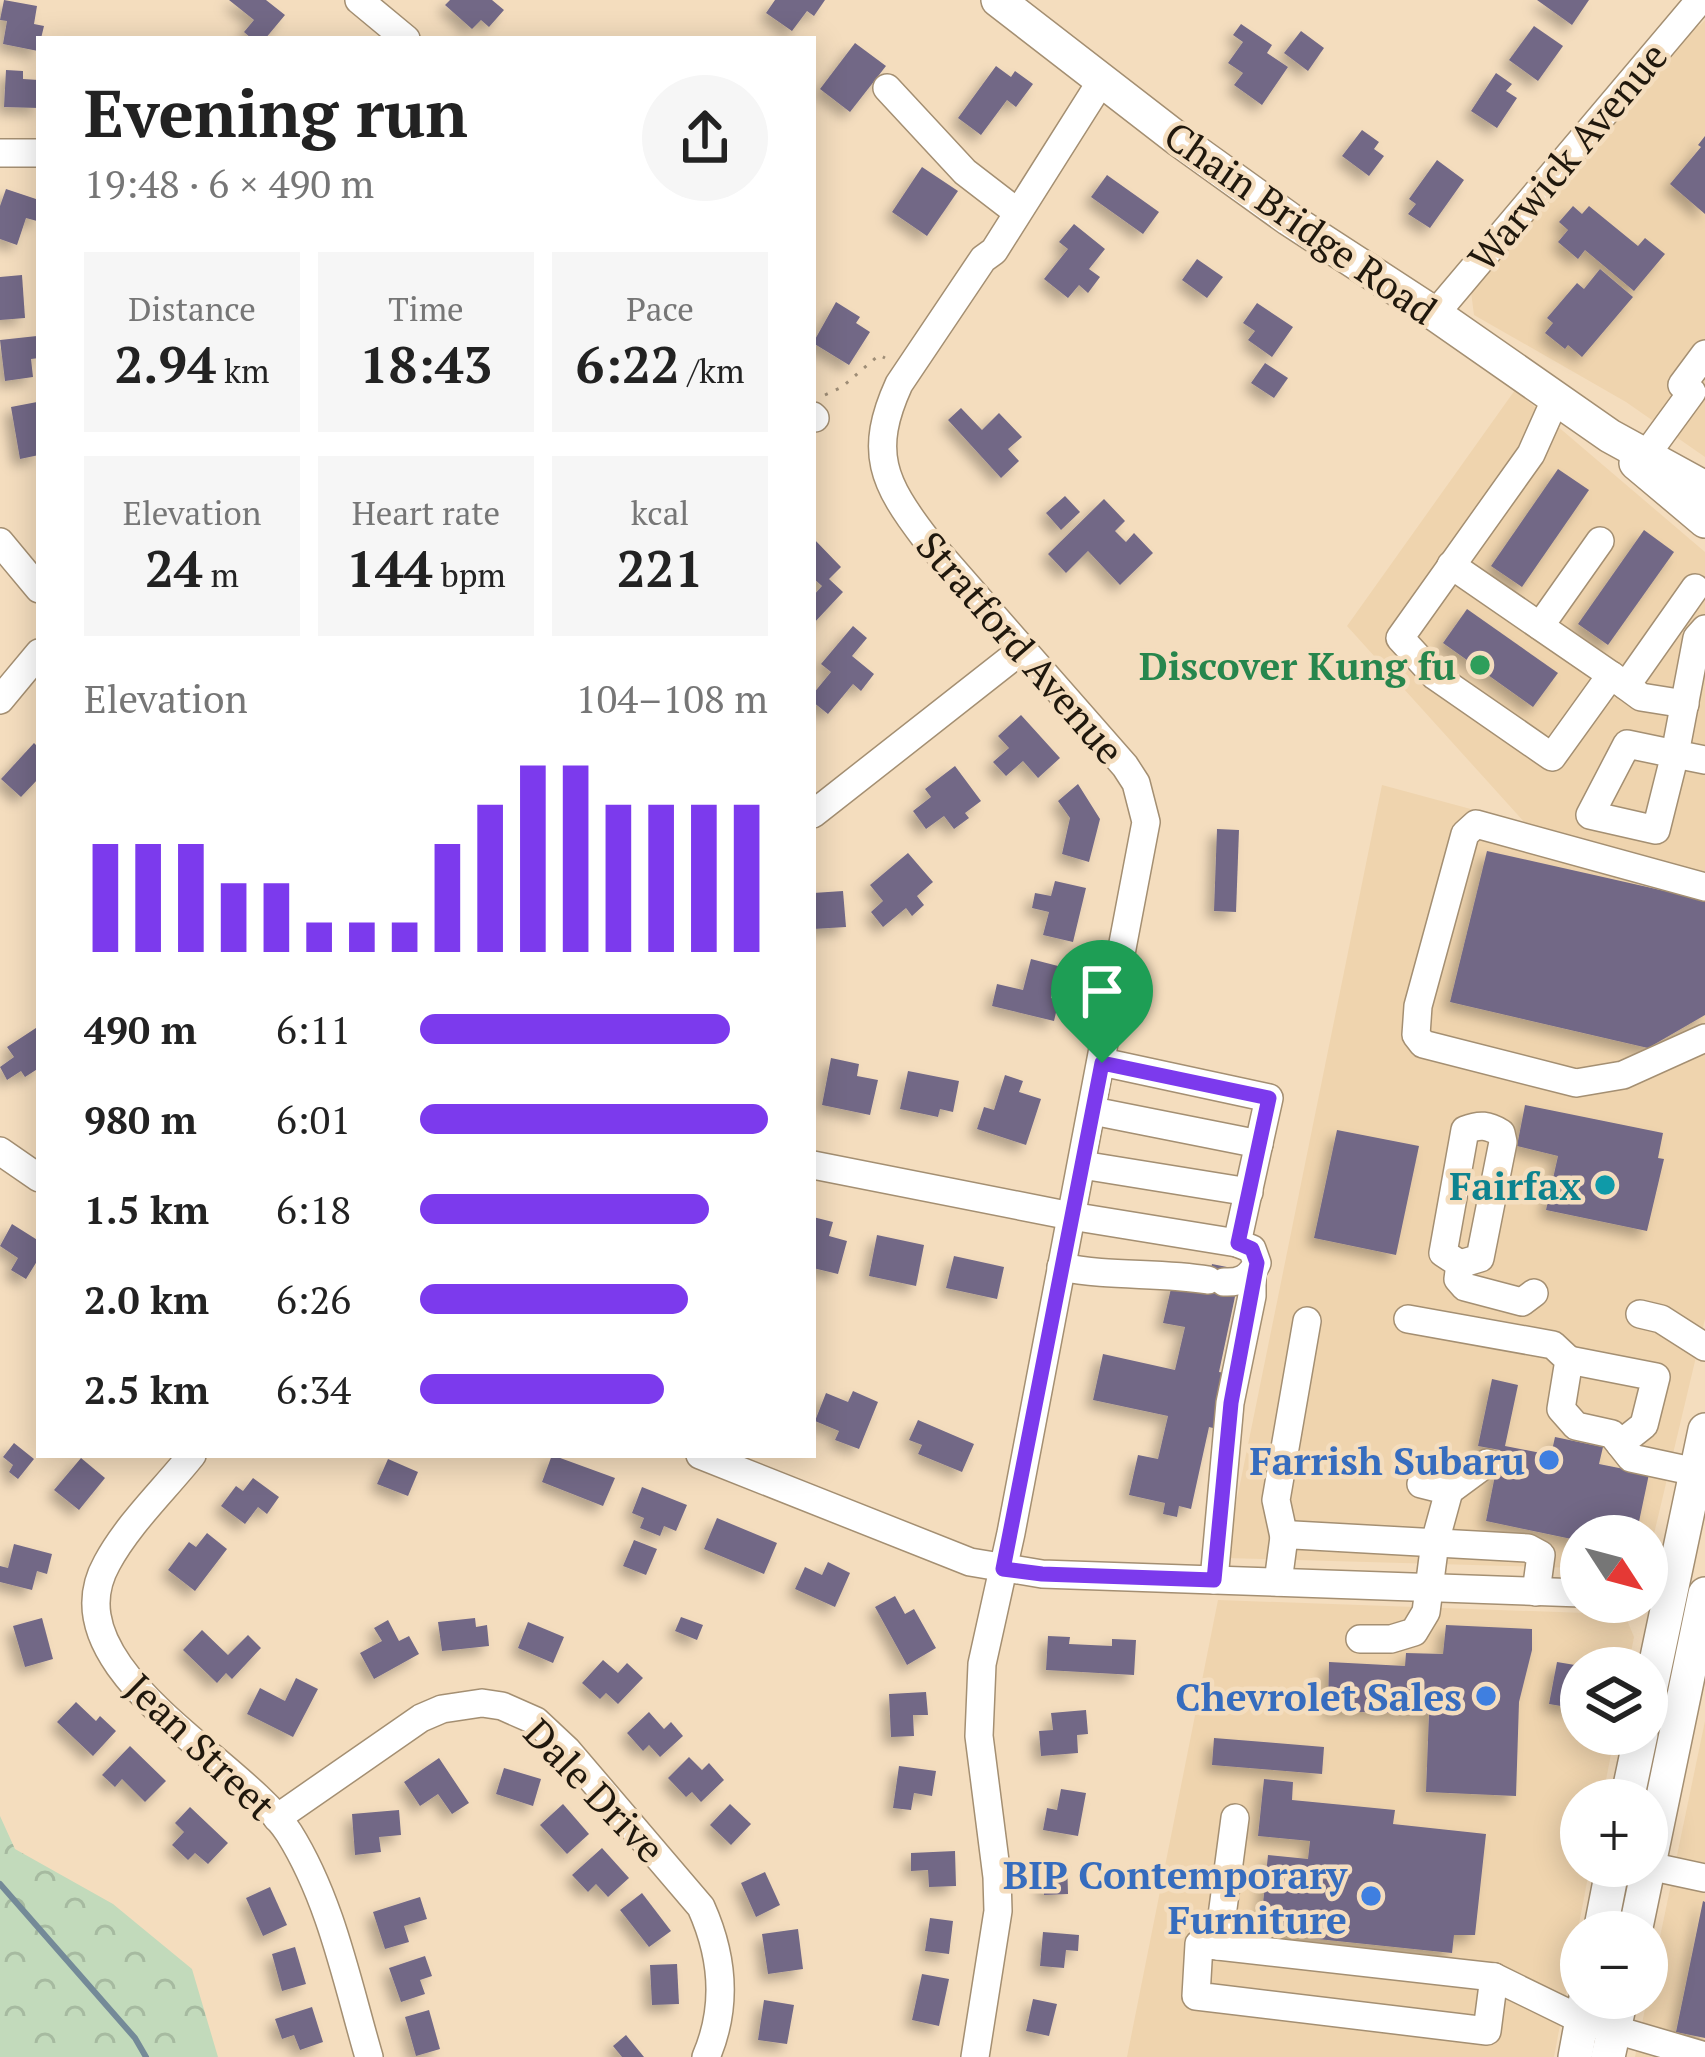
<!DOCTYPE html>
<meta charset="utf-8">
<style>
:root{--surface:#fff;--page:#f6f6f6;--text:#222;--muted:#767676;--accent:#7c3aed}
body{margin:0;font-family:"PT Serif",serif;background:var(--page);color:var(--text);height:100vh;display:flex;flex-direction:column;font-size:45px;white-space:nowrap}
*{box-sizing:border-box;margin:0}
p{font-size:39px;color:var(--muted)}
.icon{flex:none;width:66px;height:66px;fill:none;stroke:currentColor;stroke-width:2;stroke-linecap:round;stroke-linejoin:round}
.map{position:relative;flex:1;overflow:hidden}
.sheet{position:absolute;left:36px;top:36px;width:780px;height:1422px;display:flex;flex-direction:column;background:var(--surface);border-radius:0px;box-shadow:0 6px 30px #0003}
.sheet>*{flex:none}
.needle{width:78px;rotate:126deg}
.buttons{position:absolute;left:1560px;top:1515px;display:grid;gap:24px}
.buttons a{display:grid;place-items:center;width:108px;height:108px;border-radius:50%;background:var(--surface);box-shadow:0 6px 30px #0003;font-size:60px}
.pin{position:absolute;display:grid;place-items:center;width:102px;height:102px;color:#fff;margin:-123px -51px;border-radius:50% 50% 50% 0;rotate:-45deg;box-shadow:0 0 12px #0007}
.pin .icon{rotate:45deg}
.round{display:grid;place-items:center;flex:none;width:126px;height:126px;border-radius:63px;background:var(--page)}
.head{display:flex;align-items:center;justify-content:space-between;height:204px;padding:0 48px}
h1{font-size:66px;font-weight:600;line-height:90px}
.stats{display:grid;grid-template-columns:repeat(3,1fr);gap:18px;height:204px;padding:12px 48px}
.stats div{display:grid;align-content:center;border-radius:0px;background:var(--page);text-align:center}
.stats b{font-size:51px;font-weight:600}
.stats small{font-size:33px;font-weight:400}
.stats p{font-size:33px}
.chart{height:336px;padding:24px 48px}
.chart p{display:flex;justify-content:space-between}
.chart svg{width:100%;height:216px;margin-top:12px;stroke:var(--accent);stroke-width:6}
ul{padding:0 48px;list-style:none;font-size:39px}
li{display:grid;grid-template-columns:192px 144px 1fr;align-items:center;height:90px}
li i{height:30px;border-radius:15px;background:var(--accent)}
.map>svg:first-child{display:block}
.built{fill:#efd4ae}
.forest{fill:url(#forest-crowns)}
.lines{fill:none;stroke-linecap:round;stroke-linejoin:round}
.stream{stroke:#748a98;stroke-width:6}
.building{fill:#726886;filter:url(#shadow)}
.minor-casing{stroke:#a48f72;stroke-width:30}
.major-casing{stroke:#a48f72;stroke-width:36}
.path{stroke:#9e8d76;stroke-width:3;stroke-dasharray:3 9;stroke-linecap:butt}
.minor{stroke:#fff;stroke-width:27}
.major{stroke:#fff;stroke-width:33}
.route-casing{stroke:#fff;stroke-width:24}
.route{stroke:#7c3aed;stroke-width:15}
.leisure-dot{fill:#2e9e5b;stroke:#f4ddbe;stroke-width:4.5}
.culture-dot{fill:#0f9aa8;stroke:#f4ddbe;stroke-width:4.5}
.shop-dot{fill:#3f7fe0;stroke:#f4ddbe;stroke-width:4.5}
.labels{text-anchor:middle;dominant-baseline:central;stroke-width:9;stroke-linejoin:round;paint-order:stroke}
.street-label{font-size:39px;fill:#20180d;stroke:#f4ddbe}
.leisure-label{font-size:39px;font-weight:bold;fill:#27864d;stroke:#f4ddbe;text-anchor:end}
.culture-label{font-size:39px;font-weight:bold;fill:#0d838f;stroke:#f4ddbe;text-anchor:end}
.shop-label{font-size:39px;font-weight:bold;fill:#366cbe;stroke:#f4ddbe;text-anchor:end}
</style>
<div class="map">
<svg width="1705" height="2057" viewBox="0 0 1705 2057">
<defs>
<pattern id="forest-crowns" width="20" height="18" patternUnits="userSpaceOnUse" patternTransform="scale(3)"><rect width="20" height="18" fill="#c2dabb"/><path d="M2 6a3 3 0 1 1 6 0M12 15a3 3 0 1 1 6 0" fill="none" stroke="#a6baa0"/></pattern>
<filter id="shadow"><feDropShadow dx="-7" dy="7" stdDeviation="6" flood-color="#0004"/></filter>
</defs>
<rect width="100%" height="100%" fill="#f4ddbe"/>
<g class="built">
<polygon points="1705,20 1705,457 1626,402 1474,315 1471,292 1691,21 1699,26"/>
<polygon points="1515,390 1705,552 1705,1319 1649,1555 1647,1558 1647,1536 1581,1536 1581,1568 1225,1558 1382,785 1526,824 1347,626"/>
<polygon points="1218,1600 1613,1614 1627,1620 1634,1637 1628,1668 1581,1668 1581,1734 1615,1734 1602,1800 1581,1800 1581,1866 1590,1866 1554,2057 1127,2057"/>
<polygon points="1705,1721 1705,2057 1635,2057"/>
</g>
<polygon class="forest" points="0,1816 15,1849 113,1904 192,1969 218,2057 0,2057"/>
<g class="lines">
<polyline class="stream" points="0,1884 135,2038 146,2057"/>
</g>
<g class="building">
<polygon points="4,0 37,6 34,24 44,26 38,51 3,44 7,21 0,20"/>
<polygon points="229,0 266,0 285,15 265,39 252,39 244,32 254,20"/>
<polygon points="450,0 492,0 504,10 489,27 481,20 472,29 445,5"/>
<polygon points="775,0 825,0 814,16 807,11 792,31 766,13"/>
<polygon points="1537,0 1589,0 1572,25"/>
<polygon points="1241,24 1272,45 1267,53 1288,67 1262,105 1234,85 1243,73 1228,63 1243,42 1233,35"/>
<polygon points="1534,26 1563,46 1538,81 1509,60"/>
<polygon points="1301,31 1324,48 1308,71 1284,53"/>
<polygon points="855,43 886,66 850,112 820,89"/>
<polygon points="996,66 1011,77 1015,71 1033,84 1016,107 1007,100 981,135 958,118"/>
<polygon points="6,70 23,71 23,79 39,80 39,108 4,107"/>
<polygon points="1496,73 1512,84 1506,91 1517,98 1497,128 1471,111"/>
<polygon points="1362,130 1379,142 1374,149 1384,156 1369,176 1342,156"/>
<polygon points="1705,136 1705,214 1670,184 1701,147 1698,145"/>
<polygon points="1437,160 1464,180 1430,228 1408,214 1416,204 1409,199"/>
<polygon points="922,167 958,191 927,236 892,212"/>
<polygon points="1107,175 1159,212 1143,234 1091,197"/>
<polygon points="6,189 39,200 37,221 26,218 17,245 0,239 0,206"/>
<polygon points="1573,206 1582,214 1589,206 1638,246 1645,238 1665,254 1634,291 1585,250 1578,259 1558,242 1568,230 1559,222"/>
<polygon points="1074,224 1105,249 1089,269 1100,277 1088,293 1079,285 1068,298 1044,279 1068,249 1059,242"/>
<polygon points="1197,259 1223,277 1207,298 1182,280"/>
<polygon points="1600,269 1633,297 1582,357 1568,345 1565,349 1545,333 1553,323 1547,318 1577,283 1584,289"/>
<polygon points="22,275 25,318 0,320 0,277"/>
<polygon points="836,302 860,317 856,323 870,332 849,365 813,343"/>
<polygon points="1257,303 1293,327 1272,357 1248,340 1255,331 1243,323"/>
<polygon points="37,336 39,358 31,359 33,377 5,381 0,340"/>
<polygon points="1265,363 1288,378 1274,398 1251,383"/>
<polygon points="37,402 39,455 20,459 11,407"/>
<polygon points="961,408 982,430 999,413 1022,437 1008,449 1019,461 1001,478 948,420"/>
<polygon points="1558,469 1589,490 1522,587 1491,566"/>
<polygon points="1065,496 1080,512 1061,530 1046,513"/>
<polygon points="1104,499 1125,521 1115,531 1126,542 1134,533 1153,553 1120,585 1088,551 1066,573 1048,554"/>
<polygon points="1644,530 1674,552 1608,645 1578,624"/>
<polygon points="813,538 841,567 829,579 843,592 813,624 813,596 822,586 813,578"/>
<polygon points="1467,609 1558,673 1533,707 1443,643"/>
<polygon points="853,626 867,638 852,656 874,674 861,691 853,684 828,714 813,702 813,694 831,672 821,664"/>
<polygon points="1021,715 1060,758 1038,778 1023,761 1006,776 993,762 1009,748 998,736"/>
<polygon points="34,743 39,748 39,778 21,797 1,779"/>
<polygon points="955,766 981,801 965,813 969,818 954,829 944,816 926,829 913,811 931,797 925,789"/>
<polygon points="1078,784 1100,819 1089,862 1062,854 1070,818 1058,801"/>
<polygon points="1217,829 1239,830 1236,912 1214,911"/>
<polygon points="1487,851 1705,900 1705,1015 1648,1048 1450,1002"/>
<polygon points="908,853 933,882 917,896 924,905 912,916 906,908 883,927 871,912 883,901 870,885"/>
<polygon points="1055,881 1086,888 1073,942 1043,935 1049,912 1032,908 1035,893 1051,896"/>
<polygon points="843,891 846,927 813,929 813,893"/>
<polygon points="1031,959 1058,966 1051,998 1059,1000 1054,1021 992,1006 997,984 1023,990"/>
<polygon points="39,1026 39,1068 25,1077 21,1071 7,1080 0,1067 14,1057 7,1047"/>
<polygon points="831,1058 859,1064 857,1076 878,1080 870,1115 822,1105"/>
<polygon points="908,1071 959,1081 953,1112 940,1109 938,1117 900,1109"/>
<polygon points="1005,1075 1023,1081 1019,1092 1041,1099 1026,1145 977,1129 984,1107 994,1110"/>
<polygon points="1525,1105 1663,1133 1658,1158 1664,1159 1647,1231 1546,1210 1558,1156 1517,1146"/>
<polygon points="1337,1130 1419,1146 1396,1255 1314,1238"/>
<polygon points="813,1217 833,1222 829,1236 847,1241 838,1274 813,1268"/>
<polygon points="12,1224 39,1241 39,1258 26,1279 11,1270 18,1258 0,1246"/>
<polygon points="877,1235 924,1245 916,1286 869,1276"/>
<polygon points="954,1256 1004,1267 997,1299 946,1288"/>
<polygon points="1212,1264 1227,1267 1223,1288 1236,1292 1219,1372 1225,1373 1213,1428 1209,1427 1191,1509 1179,1506 1177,1517 1163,1514 1165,1503 1129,1495 1138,1455 1158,1459 1168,1416 1093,1400 1103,1354 1175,1370 1185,1327 1163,1323 1173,1280 1207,1287"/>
<polygon points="1492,1379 1518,1385 1505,1446 1551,1455 1555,1437 1603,1447 1599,1464 1649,1474 1636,1536 1581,1536 1581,1541 1486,1521 1500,1450 1478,1446"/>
<polygon points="853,1391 878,1402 859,1449 835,1440 839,1431 815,1421 826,1393 848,1402"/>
<polygon points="918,1420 974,1444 962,1472 918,1454 922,1445 909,1440"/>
<polygon points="14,1443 34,1459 18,1479 9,1472 13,1465 3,1457"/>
<polygon points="552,1455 615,1478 603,1506 542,1482"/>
<polygon points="81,1458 105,1478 79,1510 54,1490"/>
<polygon points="388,1459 418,1472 408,1496 377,1484"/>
<polygon points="253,1478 279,1497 267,1514 258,1507 245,1524 221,1506 236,1486 243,1491"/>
<polygon points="642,1487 687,1505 676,1531 664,1526 660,1536 640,1528 644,1518 632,1513"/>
<polygon points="717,1518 777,1543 764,1574 704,1549"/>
<polygon points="207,1533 227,1549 195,1591 168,1570 189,1542 196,1547"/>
<polygon points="634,1540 657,1549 646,1575 623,1566"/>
<polygon points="14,1544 52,1554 47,1574 37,1571 32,1590 0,1582 0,1566 8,1568"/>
<polygon points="828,1562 850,1573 835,1607 795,1589 805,1567 822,1575"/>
<polygon points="895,1596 905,1614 914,1609 936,1648 907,1665 875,1607"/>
<polygon points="681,1617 703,1625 697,1640 675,1631"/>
<polygon points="42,1618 53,1659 25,1667 13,1626"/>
<polygon points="475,1618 476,1627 487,1625 489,1646 442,1651 438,1622"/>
<polygon points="388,1620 399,1641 409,1636 419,1654 374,1679 360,1653 382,1641 374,1628"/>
<polygon points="528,1622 564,1637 553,1663 518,1648"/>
<polygon points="1446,1625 1532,1629 1532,1650 1519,1702 1516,1796 1426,1792 1429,1714 1328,1711 1329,1662 1405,1666 1406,1653 1443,1654"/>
<polygon points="202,1630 228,1655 248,1635 261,1648 232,1679 226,1673 217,1683 183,1650"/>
<polygon points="1048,1636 1070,1637 1069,1644 1112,1646 1112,1639 1136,1640 1134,1675 1046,1670"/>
<polygon points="603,1660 618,1673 627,1663 643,1678 618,1704 606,1693 600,1699 582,1683"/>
<polygon points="1557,1662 1581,1666 1573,1708 1549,1704"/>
<polygon points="296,1678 318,1689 293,1737 247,1714 260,1688 285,1701"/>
<polygon points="926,1692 928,1715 913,1715 914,1736 891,1737 889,1694"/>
<polygon points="76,1702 96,1721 100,1716 116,1731 93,1756 57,1722"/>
<polygon points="1086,1710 1088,1734 1077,1735 1078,1753 1041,1756 1039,1731 1053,1730 1051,1713"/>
<polygon points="649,1712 664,1729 671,1722 683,1736 660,1757 649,1745 643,1751 627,1733"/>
<polygon points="1214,1738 1324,1747 1322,1774 1212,1765"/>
<polygon points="130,1746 166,1781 145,1802 122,1779 115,1787 102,1775"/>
<polygon points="689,1757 702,1770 709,1763 724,1780 701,1802 692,1792 686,1797 668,1778"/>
<polygon points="439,1758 469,1803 452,1814 438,1794 420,1806 404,1782"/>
<polygon points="899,1766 936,1771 932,1796 914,1793 911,1810 893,1808"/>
<polygon points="504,1768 541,1779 533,1806 496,1794"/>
<polygon points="1264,1779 1293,1782 1292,1800 1395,1810 1393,1824 1486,1834 1475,1935 1454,1935 1452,1953 1260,1933 1268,1855 1308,1859 1310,1841 1258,1836"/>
<polygon points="1061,1789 1086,1793 1078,1836 1043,1830 1047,1808 1057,1810"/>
<polygon points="563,1804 589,1834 567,1854 540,1825"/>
<polygon points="730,1804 751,1824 731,1845 710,1825"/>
<polygon points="190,1807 228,1843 208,1864 195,1853 188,1860 172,1845 184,1832 175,1823"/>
<polygon points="399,1810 401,1835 379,1837 381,1852 355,1855 352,1814"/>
<polygon points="602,1848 629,1878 608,1897 596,1884 588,1892 572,1875"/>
<polygon points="955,1851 956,1886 929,1887 928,1870 911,1871 911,1853"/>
<polygon points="1067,1861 1068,1894 1044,1895 1043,1862"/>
<polygon points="765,1872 780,1905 756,1917 741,1883"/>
<polygon points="270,1887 287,1925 263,1936 246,1898"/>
<polygon points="642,1893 671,1931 649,1947 620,1910"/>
<polygon points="420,1897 427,1919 404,1926 409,1942 385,1949 373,1912"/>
<polygon points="1703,1901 1705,1902 1705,2038 1676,2032"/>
<polygon points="930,1918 953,1921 949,1954 925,1951"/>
<polygon points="798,1929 803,1969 768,1974 762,1934"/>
<polygon points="1043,1932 1079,1935 1078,1951 1066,1950 1064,1968 1040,1966"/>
<polygon points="295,1947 306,1984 282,1991 272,1954"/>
<polygon points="425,1956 432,1976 420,1980 425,1994 401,2002 389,1968"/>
<polygon points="677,1964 679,2004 652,2005 650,1965"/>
<polygon points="922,1974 949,1979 939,2026 912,2020"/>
<polygon points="1033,1999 1057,2004 1049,2036 1026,2031"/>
<polygon points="764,2000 794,2005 787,2044 758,2040"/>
<polygon points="312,2007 323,2042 300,2050 294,2035 282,2039 275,2019"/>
<polygon points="429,2010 440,2049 416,2056 405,2017"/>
<polygon points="626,2035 644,2057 622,2057 613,2046"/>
</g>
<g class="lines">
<defs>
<g id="minor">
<polyline points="359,0 406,39"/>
<polyline points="887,88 965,172 1017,212"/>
<polyline points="0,153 39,153"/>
<polyline points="1435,314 1700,0"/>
<polyline points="1556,398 1531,454 1400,638 1435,676 1552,757 1611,675 1641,697 1685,704"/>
<polyline points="813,416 815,418"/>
<polyline points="1646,455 1692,392 1682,385 1705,354"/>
<polyline points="0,542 39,589"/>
<polyline points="1451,565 1611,675"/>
<polyline points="1540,626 1600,541"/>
<polyline points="1705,629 1697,638 1675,754 1705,760"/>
<polyline points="1626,686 1695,588"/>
<polyline points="0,700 39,653"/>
<polygon points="1627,744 1675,754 1656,830 1590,815"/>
<polyline points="813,814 1023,649"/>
<polyline points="1705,887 1476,824 1465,834 1418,1006 1416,1035 1423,1044 1576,1083 1623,1075 1705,1038"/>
<polyline points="1102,1062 1269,1098 1237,1243"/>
<polyline points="1093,1111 1259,1144"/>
<polyline points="0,1151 39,1178"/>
<path d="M813 1165 1071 1216 1237 1243 1252 1249 1257 1263C1250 1278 1240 1283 1224 1282"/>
<polyline points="1082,1165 1249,1192"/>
<path d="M1460 1264 1480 1258 1503 1142 1501 1133C1488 1125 1480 1124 1465 1130L1443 1253 1460 1264 1458 1279 1465 1287 1522 1302 1534 1293"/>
<path d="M1061 1267C1110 1277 1159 1272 1208 1280"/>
<polyline points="1640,1314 1661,1319 1705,1347"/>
<polyline points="1408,1319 1553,1345 1569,1360 1561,1409 1576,1426 1612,1434 1631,1458 1696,1472"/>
<polyline points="1569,1360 1656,1377 1644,1425 1620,1444"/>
<path d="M192 1455C164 1490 128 1524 107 1563 48 1668 242 1760 289 1833 331 1900 347 1982 369 2057"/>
<polyline points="700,1455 970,1562 1042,1574 1581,1593"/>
<polyline points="1449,1491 1487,1463"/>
<polyline points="1284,1537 1276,1500 1307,1321"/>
<polyline points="1214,1580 1230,1403 1252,1296 1252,1273"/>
<polyline points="1278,1582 1284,1537 1294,1535 1528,1548 1541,1555 1536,1592"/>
<polyline points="1360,1639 1391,1639 1414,1632 1426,1612 1435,1542 1449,1491 1421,1484"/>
<path d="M277 1818 421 1718 442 1709 482 1703 502 1706 536 1721 567 1750 701 1907C723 1956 728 2006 706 2057"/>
<polyline points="1235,1818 1218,1946 1494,1977 1582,2020 1705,2056"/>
<polyline points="1649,1866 1705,1878"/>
<polyline points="1218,1946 1199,1944 1196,1996 1487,2031 1494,1977"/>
<path d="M975 2057 998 1911 997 1877 979 1736 982 1664 1011 1533 1146 822 1136 783 1125 766 926 539C883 483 868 452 899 384L983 259 994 251 1102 80"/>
</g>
<g id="major">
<polyline points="998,0 1179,140 1289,219 1435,314 1610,436 1705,488"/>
<polyline points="1636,463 1705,521"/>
<polyline points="1647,1705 1705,1430"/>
<polyline points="1627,1800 1641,1734"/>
<polyline points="1600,1932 1613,1866"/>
<polyline points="1635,1932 1705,1594"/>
<polyline points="1575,2057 1586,1998"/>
<polyline points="1608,2057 1621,1998"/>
</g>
</defs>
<use href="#minor" class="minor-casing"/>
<use href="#major" class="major-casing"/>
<polyline class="path" points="825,395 842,387 879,355 885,358"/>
<use href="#minor" class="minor"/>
<use href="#major" class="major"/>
</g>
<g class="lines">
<defs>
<polygon id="route" points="1102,1063 1269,1098 1238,1243 1252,1249 1257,1263 1231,1403 1214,1580 1042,1574 1003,1569"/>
</defs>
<use href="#route" class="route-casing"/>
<use href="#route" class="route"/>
</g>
<circle class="leisure-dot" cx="1480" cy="665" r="12"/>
<circle class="culture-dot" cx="1605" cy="1185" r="12"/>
<g class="shop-dot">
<circle cx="1549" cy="1460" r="12"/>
<circle cx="1486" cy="1696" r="12"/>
<circle cx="1371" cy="1896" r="12"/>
</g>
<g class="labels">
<g class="street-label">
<text transform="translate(1567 156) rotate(-50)">Warwick Avenue</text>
<text transform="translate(1301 222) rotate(35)">Chain Bridge Road</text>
<text transform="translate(1021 647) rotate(49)">Stratford Avenue</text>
<text transform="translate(201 1746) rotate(44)">Jean Street</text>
<text transform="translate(595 1790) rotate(46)">Dale Drive</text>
</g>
<g class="leisure-label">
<text x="1456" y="665">Discover Kung fu</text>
</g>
<g class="culture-label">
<text x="1581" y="1185">Fairfax</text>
</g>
<g class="shop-label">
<text x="1525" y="1460">Farrish Subaru</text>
<text x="1462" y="1696">Chevrolet Sales</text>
<text x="1347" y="1874">BIP Contemporary<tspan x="1347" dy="45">Furniture</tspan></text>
</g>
</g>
</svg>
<div class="buttons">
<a><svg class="needle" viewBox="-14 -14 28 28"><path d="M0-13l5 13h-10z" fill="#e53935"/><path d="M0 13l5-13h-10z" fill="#767676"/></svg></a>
<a><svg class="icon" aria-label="layers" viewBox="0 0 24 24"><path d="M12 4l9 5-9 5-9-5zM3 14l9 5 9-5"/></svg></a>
<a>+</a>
<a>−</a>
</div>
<div class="pin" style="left:1102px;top:1063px;background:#1e9e55"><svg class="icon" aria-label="arrive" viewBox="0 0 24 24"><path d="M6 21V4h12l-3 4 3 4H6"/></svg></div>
<section class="sheet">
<div class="head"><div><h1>Evening run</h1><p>19:48 · 6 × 490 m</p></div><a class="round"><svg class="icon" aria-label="share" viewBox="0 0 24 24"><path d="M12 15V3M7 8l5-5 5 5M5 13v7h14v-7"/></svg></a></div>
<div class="stats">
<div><p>Distance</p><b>2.94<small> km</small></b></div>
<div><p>Time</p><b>18:43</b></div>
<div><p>Pace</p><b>6:22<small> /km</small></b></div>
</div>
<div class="stats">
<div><p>Elevation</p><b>24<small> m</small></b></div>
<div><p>Heart rate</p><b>144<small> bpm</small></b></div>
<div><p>kcal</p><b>221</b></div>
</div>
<div class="chart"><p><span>Elevation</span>104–108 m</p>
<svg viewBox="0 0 160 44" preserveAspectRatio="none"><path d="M5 44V22M15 44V22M25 44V22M35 44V30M45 44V30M55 44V38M65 44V38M75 44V38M85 44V22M95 44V14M105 44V6M115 44V6M125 44V14M135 44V14M145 44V14M155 44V14"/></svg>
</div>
<ul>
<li><b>490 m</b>6:11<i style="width:89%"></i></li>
<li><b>980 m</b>6:01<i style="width:100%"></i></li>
<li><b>1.5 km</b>6:18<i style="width:83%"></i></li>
<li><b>2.0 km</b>6:26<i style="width:77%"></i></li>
<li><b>2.5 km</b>6:34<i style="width:70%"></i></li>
</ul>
</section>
</div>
